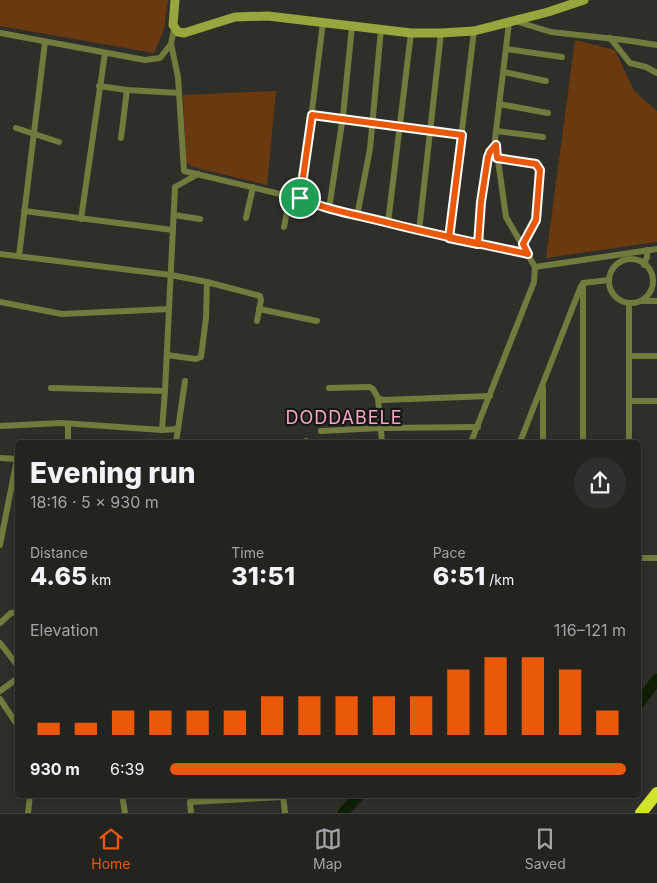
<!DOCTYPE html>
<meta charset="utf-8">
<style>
:root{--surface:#232320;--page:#2f2f2d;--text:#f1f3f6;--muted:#a3a4a5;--line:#40403e;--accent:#ea580c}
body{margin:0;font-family:Inter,sans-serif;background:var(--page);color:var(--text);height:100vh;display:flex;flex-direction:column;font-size:19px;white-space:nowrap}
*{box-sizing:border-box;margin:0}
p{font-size:16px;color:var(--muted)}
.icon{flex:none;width:28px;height:28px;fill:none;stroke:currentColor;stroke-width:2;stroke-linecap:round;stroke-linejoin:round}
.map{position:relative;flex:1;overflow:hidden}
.details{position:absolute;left:15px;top:440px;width:626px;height:358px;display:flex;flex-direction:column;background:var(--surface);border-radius:5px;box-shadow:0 2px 8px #0003,0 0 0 1px var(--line)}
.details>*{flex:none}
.pin{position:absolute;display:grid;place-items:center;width:42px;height:42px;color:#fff;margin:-21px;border:2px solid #fff;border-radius:50%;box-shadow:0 1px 5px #0007}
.round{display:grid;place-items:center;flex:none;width:52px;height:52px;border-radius:26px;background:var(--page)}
.headline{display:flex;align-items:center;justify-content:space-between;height:85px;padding:0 15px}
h1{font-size:28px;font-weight:800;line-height:38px}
.figures{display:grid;grid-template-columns:repeat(3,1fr);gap:8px;height:85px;padding:5px 15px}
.figures div{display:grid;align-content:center}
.figures b{font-size:25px;font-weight:800}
.figures small{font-size:14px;font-weight:400}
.figures p{font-size:14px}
.chart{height:140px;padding:10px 15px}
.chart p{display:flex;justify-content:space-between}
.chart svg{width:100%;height:90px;margin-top:5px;stroke:var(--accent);stroke-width:6}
ul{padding:0 15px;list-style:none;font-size:16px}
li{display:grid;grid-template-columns:80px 60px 1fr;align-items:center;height:38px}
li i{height:12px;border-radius:6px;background:var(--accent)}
.menu{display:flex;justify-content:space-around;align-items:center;height:70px;border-top:1px solid var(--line);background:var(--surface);font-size:14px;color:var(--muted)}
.menu a{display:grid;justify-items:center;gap:2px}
.menu .on{color:var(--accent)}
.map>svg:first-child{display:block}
.green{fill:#6a390f}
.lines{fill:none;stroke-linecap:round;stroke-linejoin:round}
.river{stroke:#0f1f05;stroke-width:11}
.street{stroke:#727a3d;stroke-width:6}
.secondary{stroke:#99a53d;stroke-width:9}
.highway{stroke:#d1e32c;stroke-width:12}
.route-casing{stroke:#fff;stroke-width:10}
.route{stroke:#ea580c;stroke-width:6}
.labels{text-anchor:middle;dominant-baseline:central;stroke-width:4.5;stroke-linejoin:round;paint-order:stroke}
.quarter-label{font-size:18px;letter-spacing:1px;fill:#f6a6c2;stroke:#171715}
</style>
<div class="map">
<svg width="657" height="813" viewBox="0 0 657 813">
<rect width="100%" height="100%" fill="#2f2f2a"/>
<g class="green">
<polygon points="0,0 168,0 164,30 154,53 0,26"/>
<polygon points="575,40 615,50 634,91 657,111 657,242 546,258"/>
<polygon points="276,91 267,185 192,167 186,162 183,95"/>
</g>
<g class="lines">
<g class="river">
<polyline points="639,704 657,679"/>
<polyline points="343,813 359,795"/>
</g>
<g class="street">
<polyline points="515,21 551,32 624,40 657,45"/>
<polyline points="474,31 449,238 528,253"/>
<polyline points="0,33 145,60 160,58 171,44 174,29"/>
<polyline points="610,38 630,63 646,67 657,73"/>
<path d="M171 44 178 77 184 171 301 199C329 211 359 215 389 223 409 228 429 234 449 238"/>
<polyline points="506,49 562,57"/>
<polyline points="504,72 546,81"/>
<polyline points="99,86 127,90 179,93"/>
<polyline points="499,104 548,113"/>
<polyline points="312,115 462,135"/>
<polyline points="16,128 59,142"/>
<polyline points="496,131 543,137"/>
<polyline points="121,138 127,90"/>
<polyline points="497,158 536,164 540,170 536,220 523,244"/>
<polyline points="301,199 323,22"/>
<polyline points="329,209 343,116 352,26"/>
<polyline points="24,211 173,230"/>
<polyline points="174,215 200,219"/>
<polyline points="357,216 370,149 381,29"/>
<polyline points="246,218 253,187"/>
<polyline points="81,219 105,53"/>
<polyline points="388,223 411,33"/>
<polyline points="284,227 290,196"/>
<polyline points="419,231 441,33"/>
<polyline points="478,244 481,202 488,157 490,152 496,145"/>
<polyline points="0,254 171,275 207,282 260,296 261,300 257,321"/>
<polyline points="19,256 45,42"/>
<circle cx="631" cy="281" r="22"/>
<polyline points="644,265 647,257 647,250"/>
<polyline points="535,267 657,249"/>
<polyline points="641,301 657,301"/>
<polyline points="0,302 62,314 169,309"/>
<polyline points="629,303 629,442"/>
<polyline points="259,309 317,321"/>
<polyline points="167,355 196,359 201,357 206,318 207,282"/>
<polyline points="629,356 657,356"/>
<polyline points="51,388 165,391"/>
<polyline points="329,388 370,387 373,389 378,398 383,400 490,396"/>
<polyline points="378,398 382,442"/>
<polyline points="629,401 657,401"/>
<polyline points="68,424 68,442"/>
<polyline points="0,426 62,423 162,430"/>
<polyline points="178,429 185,381"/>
<polyline points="321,431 380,428 478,427"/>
<polyline points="306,441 307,442"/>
<polyline points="176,442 178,429 162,430 165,391 175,187 198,174"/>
<polyline points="471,442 534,282 535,267 506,217 495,139 509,23"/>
<polyline points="520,442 581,286"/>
<polyline points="543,442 543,388"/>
<polyline points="583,442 583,283 609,280"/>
<polyline points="0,458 18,459"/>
<polyline points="0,545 17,459"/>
<polyline points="639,558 657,558"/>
<polyline points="0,623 11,613 18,612"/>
<polyline points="0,643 18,666"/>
<polyline points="0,691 18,678"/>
<polyline points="0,699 18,726"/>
<polyline points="122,795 125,813"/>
<polyline points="283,795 285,813"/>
<polyline points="28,813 30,795"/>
<polyline points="191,813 190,802 284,797"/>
</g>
<polyline class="secondary" points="175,0 173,25 178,32 184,33 235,17 268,16 411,33 441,33 474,31 548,12 584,0"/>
<polyline class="highway" points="641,813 657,793"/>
</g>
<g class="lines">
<defs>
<path id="route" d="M300 198C329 211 359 215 389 223 436 235 482 244 528 254L523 244 536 220 540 170 536 164 497 158 496 145 490 152 488 157 481 202 478 244 449 238 462 135 312 115 300 198"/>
</defs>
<use href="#route" class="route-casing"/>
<use href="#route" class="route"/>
</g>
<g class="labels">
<g class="quarter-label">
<text x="344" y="417">DODDABELE</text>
</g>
</g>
</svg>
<div class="pin" style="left:300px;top:198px;background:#1e9e55"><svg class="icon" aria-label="arrive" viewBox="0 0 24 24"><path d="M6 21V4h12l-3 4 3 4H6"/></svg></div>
<section class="details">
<div class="headline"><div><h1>Evening run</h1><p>18:16 · 5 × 930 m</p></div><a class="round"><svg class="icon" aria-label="share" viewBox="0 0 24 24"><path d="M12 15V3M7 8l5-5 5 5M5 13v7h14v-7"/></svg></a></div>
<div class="figures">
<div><p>Distance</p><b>4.65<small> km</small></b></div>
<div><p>Time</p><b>31:51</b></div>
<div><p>Pace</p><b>6:51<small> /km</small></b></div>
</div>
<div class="chart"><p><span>Elevation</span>116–121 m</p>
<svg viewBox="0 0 160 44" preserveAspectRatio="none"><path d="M5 44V38M15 44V38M25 44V32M35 44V32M45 44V32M55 44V32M65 44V25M75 44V25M85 44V25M95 44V25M105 44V25M115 44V12M125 44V6M135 44V6M145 44V12M155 44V32"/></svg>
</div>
<ul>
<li><b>930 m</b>6:39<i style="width:100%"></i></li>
</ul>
</section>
</div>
<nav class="menu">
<a class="on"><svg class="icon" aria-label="home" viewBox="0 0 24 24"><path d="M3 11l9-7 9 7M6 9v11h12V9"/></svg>Home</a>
<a><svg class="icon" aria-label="map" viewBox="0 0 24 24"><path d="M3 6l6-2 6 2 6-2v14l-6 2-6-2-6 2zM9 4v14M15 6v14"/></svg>Map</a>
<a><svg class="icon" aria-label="saved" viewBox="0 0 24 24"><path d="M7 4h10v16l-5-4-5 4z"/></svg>Saved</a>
</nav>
